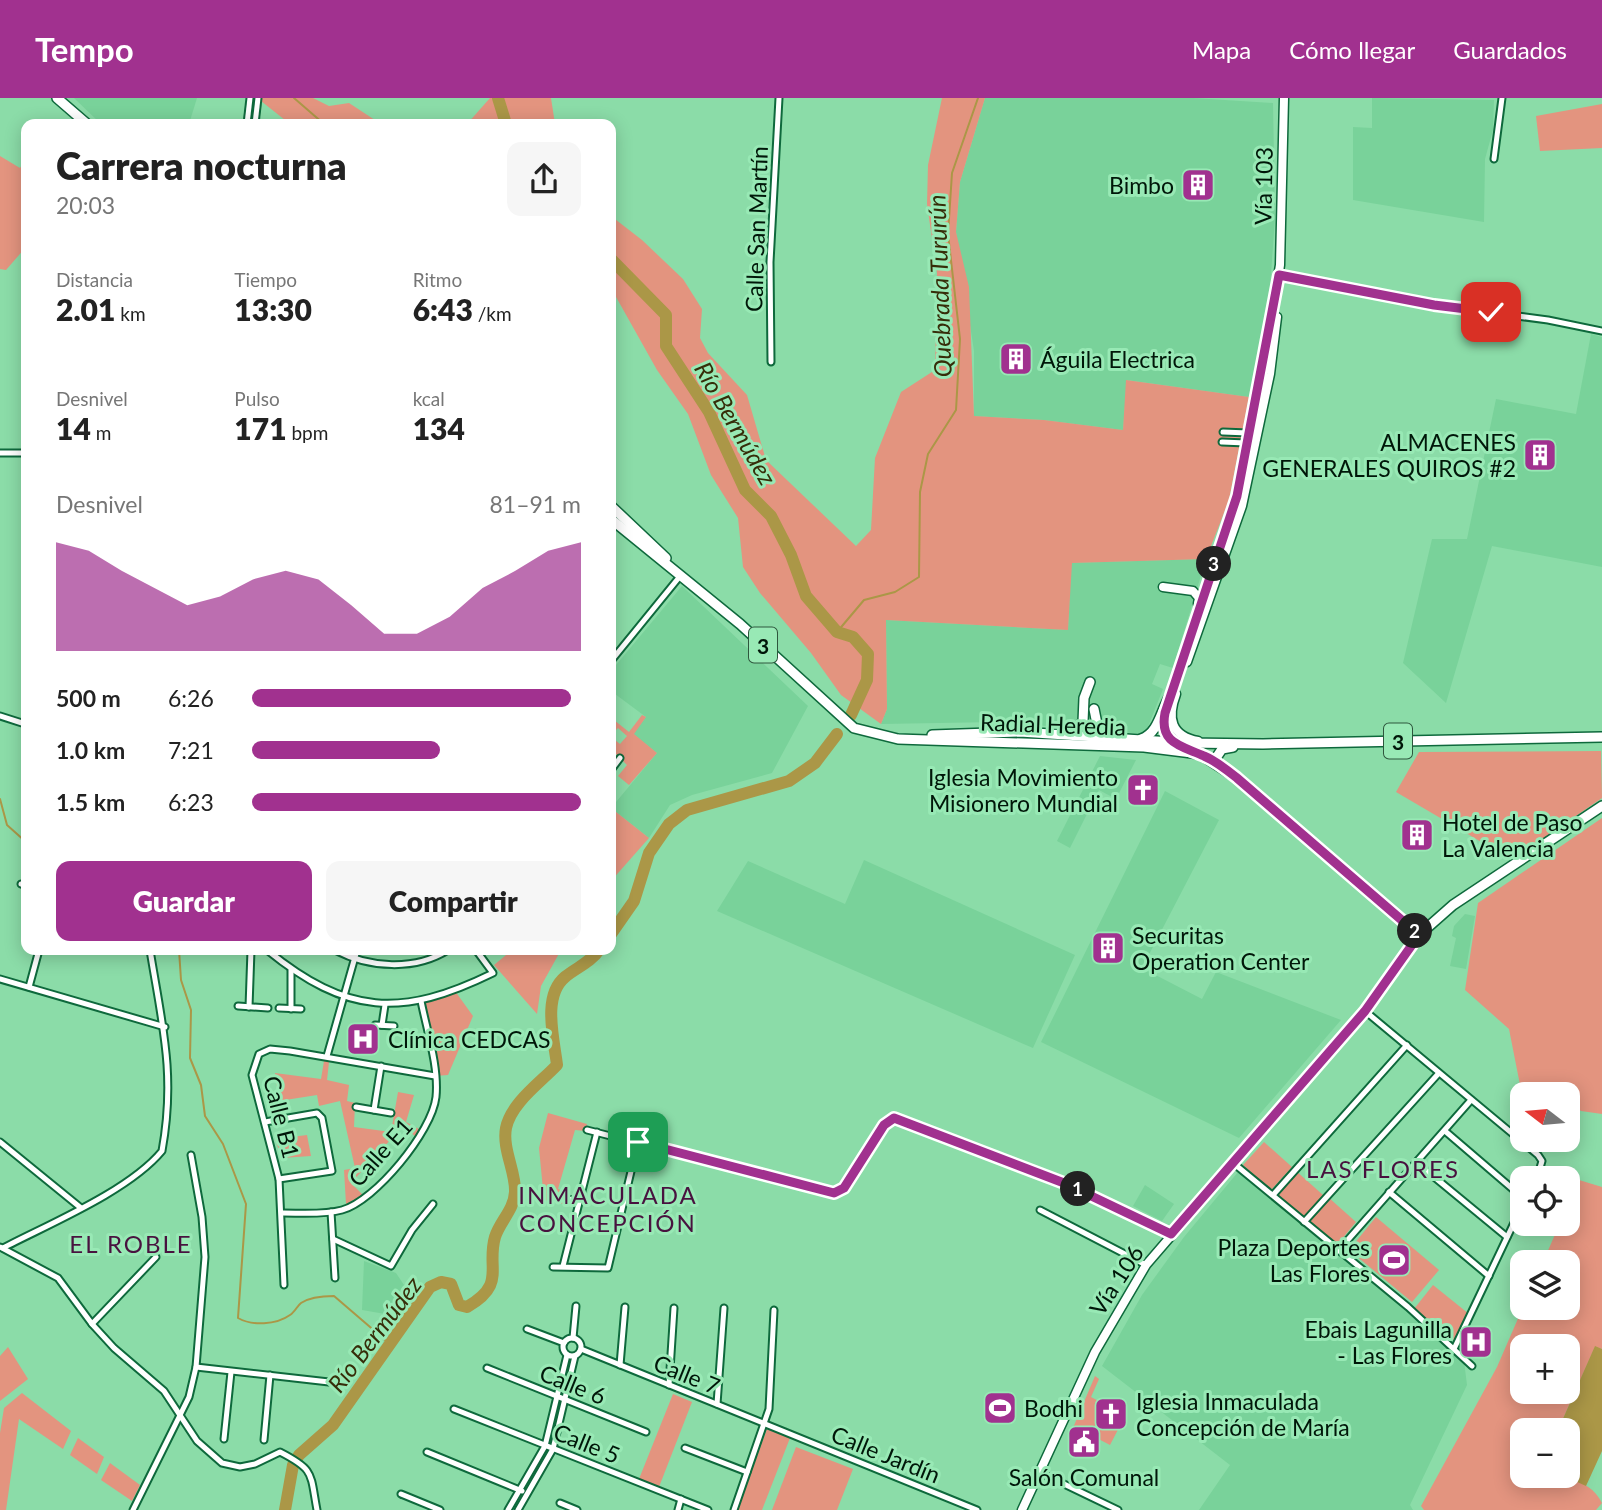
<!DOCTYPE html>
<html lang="es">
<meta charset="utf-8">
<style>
:root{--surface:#fff;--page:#f6f6f6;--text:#222;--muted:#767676;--accent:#a1318f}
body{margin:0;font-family:Lato,sans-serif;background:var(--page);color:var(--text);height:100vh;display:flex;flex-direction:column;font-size:26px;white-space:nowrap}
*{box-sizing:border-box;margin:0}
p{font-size:23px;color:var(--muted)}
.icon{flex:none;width:38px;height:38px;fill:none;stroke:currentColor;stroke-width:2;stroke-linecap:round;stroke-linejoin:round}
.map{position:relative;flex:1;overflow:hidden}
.details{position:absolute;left:21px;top:21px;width:595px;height:836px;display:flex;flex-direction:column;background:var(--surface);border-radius:14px;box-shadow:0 4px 18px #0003}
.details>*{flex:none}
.needle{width:46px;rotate:286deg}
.controls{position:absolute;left:1510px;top:984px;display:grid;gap:14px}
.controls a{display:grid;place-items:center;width:70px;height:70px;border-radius:14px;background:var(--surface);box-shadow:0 4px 18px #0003;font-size:35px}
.pin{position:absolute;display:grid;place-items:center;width:60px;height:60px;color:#fff;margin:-30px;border-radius:14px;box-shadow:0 4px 10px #0006}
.km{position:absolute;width:35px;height:35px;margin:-18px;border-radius:50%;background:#222;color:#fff;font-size:19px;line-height:35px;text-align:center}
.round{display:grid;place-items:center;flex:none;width:74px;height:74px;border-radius:14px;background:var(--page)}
.headline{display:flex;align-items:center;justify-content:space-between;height:119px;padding:0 35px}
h1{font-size:38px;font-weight:800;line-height:52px}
.stats{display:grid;grid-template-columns:repeat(3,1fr);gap:10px;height:119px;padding:7px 35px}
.stats div{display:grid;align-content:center}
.stats b{font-size:30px;font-weight:800}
.stats small{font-size:19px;font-weight:400}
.stats p{font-size:19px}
.chart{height:196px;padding:14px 35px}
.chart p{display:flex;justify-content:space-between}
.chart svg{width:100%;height:126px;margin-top:7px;fill:var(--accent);opacity:.7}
.cta{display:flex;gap:14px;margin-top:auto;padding:14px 35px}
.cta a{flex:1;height:80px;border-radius:14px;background:var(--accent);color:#fff;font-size:28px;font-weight:800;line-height:80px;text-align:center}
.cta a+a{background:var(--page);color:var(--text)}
ul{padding:0 35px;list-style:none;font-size:23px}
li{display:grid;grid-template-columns:112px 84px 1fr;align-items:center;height:52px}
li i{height:18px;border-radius:9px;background:var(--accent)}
header{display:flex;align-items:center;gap:42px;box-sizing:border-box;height:98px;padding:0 35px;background:var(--accent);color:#fff}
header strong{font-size:33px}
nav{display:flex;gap:38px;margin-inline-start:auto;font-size:24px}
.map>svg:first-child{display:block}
.built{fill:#79d29a}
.green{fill:#e3947f;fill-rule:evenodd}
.water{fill:#ab9747}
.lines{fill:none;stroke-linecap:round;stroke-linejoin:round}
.stream{stroke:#ab9747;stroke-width:2}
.river{stroke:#ab9747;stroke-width:12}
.minor-casing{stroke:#0e693c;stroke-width:9}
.secondary-casing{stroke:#0e693c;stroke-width:11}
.primary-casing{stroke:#0e693c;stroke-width:12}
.minor{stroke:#fff;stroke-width:5}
.secondary{stroke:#fff;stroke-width:8}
.primary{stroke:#fff;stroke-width:9}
.route-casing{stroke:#fff;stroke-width:14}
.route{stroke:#a1318f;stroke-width:9}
.labels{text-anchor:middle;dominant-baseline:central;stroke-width:6;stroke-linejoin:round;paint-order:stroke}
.shield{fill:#98e9b5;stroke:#2e563d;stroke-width:2}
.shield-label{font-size:21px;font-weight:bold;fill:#001709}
.poi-label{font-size:23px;fill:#001709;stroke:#98e9b5;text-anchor:start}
.street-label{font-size:23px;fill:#001709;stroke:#98e9b5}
.water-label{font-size:24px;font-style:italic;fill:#362d09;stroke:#98e9b5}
.neighbourhood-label{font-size:24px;letter-spacing:2px;fill:#48123f;stroke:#98e9b5}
</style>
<header>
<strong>Tempo</strong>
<nav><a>Mapa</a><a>Cómo llegar</a><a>Guardados</a></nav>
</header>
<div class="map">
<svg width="1602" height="1412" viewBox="0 0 1602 1412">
<rect width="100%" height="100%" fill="#8bdca8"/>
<g class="built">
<polygon points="74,0 197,0 189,26 101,26"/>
<polygon points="985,0 1193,0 1273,5 1275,120 1267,232 1249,299 1127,282 1123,332 1044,322 974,318 974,253 956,134 960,84"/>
<polygon points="1372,0 1494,2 1493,32 1485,61 1484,124 1353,102 1353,29 1372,30"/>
<polygon points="1591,236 1602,239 1602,469 1492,448 1446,605 1403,565 1432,441 1467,441 1496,301 1576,316"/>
<polygon points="1206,461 1173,570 1160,566 1152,586 1163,591 1145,636 996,624 881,626 887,611 886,522 1068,532 1071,465"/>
<polygon points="682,488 808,608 772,675 692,697 670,707 649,740 611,710 657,655 633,636 646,619 611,593 611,573"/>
<polygon points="1100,658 1136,662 1116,701 1099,692 1070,750 1057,743"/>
<polygon points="1165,693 1219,722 1142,870 1202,901 1216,874 1341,922 1239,1040 1041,944"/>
<polygon points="864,762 1075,857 1033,950 717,813 748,763 845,806"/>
<polygon points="1465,816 1475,818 1466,871 1450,868 1456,840 1452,838 1454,828"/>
<polygon points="1238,1074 1408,1212 1464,1263 1467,1287 1410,1407 1413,1412 1199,1412 1230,1367 1102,1268 1142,1197 1184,1139"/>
<polygon points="1145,1087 1174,1106 1162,1123 1133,1108"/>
<polygon points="364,1163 396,1175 404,1187 391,1217 362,1212"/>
</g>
<g class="green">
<polygon points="262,0 313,0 329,8 349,5 381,26 290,26 261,3"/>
<polygon points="490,0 551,0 555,26 467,26"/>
<polygon points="942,0 985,0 960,84 956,134 969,189 974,318 1044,322 1123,332 1126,282 1249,299 1229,402 1206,461 1072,465 1068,532 886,522 887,611 881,626 841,597 811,555 760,495 743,469 738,420 711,377 688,316 657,272 611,190 611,118 642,142 683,181 702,211 700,240 708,255 747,297 766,362 856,448 871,432 875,360 901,294 935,272 937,175 927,106 928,67"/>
<polygon points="1602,6 1602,50 1540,53 1536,18"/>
<polygon points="0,58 20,70 26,60 26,149 6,172 0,171"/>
<polygon points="642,617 646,619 634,636 657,655 629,687 618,678 627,667 614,654 611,655 611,639 620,646 627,638 618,630 614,634 611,626 614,622 629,634"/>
<polygon points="1601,653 1602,700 1512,762 1396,694 1419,654"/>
<polygon points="611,710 649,740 611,783"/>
<polygon points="1602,720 1602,1016 1581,1013 1568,1003 1568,996 1559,996 1551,990 1546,996 1522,997 1509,931 1465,892 1478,805"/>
<polygon points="512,852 561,852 541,888 537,916 494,867"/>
<polygon points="455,893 473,918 448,977 435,978 421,903"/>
<polygon points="324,963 329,964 327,982 349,987 347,1003 355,1005 354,1029 391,1034 398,994 414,997 406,1024 421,1032 416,1039 403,1028 351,1085 363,1097 346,1106 344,1072 355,1070 340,1003 319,1008 317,997 279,1003 275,975 321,981"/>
<polygon points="548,1015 587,1026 585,1033 575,1032 558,1091 567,1094 564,1106 544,1102 539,1050"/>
<polygon points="307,1037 311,1058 282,1060 275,1041"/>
<polygon points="1264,1044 1292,1069 1271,1092 1243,1067"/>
<polygon points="1295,1072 1323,1097 1303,1120 1274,1096"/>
<path d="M1579 1082 1602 1089V1251L1595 1249 1558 1332H1522V1377C1550 1377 1588 1376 1602 1405L1596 1412H1424L1421 1408 1497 1269 1523 1209H1568V1164H1543L1560 1125H1568V1106ZM1522 1248H1568V1293H1522Z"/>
<polygon points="1328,1099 1356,1124 1336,1148 1307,1123"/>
<polygon points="1376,1119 1439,1172 1412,1204 1349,1152"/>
<polygon points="1433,1187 1469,1216 1454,1242 1414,1211"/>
<polygon points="8,1249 28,1281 0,1303 0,1258"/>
<polygon points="1095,1278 1099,1281 1091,1299 1106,1307 1111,1300 1118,1304 1095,1311 1100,1330 1123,1322 1110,1347 1081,1332 1075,1340 1070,1338 1067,1344"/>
<polygon points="22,1295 71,1333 63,1351 19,1321 6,1412 0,1412 0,1335 4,1310"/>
<polygon points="673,1296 692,1304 659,1389 639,1381"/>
<polygon points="767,1331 790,1340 762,1412 737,1412"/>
<polygon points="78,1340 104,1359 97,1376 70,1357"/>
<polygon points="796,1349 853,1371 837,1412 772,1412"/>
<polygon points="110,1365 140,1387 132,1403 101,1382"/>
</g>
<polygon class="water" points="1595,1248 1602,1251 1602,1353 1586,1388 1562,1377 1568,1377 1568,1332 1558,1332"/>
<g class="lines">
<g class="stream">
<polyline points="294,0 324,26"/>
<polyline points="837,534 864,502 895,494 919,479 920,394 928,356 956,312 960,241 948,136 952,75 978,0"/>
<polyline points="0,701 7,727 26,744"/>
<path d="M179 852 181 882 191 912 190 960 201 987 205 1018 223 1046 246 1106 238 1220C252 1228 276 1227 290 1217 295 1214 297 1208 301 1205 310 1199 324 1198 334 1198L391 1247"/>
</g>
<g class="river">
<polyline points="498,0 506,26"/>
<polyline points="611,161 666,217 666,248 709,314 745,392 771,418 791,457 806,498 837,534 853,539 868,556 867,582 851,617"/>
<polyline points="611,836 634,803 649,755 669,726 687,712 789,683 815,665 837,636"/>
<path d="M285 1412 293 1367 299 1357 333 1327 430 1189 441 1184 451 1186 459 1207 467 1209C507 1186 486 1170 495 1139 500 1123 514 1112 515 1094 516 1074 502 1051 506 1030 511 1005 540 985 557 967 554 941 542 898 565 879 577 869 590 865 599 852"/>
</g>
<defs>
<g id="minor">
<polyline points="247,26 250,0"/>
<polyline points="255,26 258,0"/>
<polyline points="1494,61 1502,0"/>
<polyline points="1279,177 1434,207 1548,222 1602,233"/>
<polyline points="771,264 770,164 779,0"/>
<polyline points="1223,334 1248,335"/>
<polyline points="1222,344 1246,345"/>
<polyline points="0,355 26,355"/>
<polyline points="611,563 681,477"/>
<polyline points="0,618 22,625"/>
<polyline points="611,672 620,660"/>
<polyline points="21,786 26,787"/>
<path d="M267 852C347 917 401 920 493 875L476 852"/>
<path d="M335 852C369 870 415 873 448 852"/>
<polyline points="0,881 165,929"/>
<polyline points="29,889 39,852"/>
<polyline points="238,908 268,910"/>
<polyline points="249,909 251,852"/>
<polyline points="279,910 301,911"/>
<polyline points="291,911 291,872"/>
<polyline points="1365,913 1538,1057 1542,1063 1537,1080"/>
<polyline points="375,927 394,928"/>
<polyline points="382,927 385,907"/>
<polyline points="327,958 357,852"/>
<polyline points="356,1009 391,1015"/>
<polyline points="374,1012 381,968"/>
<polyline points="265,1024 317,1015 322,1020 332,1073 279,1081"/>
<polyline points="587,1032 834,1095 844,1090 884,1028 894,1020 1064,1085 1171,1136"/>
<polyline points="1445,1033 1522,1099"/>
<polyline points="0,1044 81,1110"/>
<polyline points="1232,1064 1408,1209 1472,1268"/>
<polyline points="1416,1064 1507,1139"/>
<polyline points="1389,1094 1489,1178"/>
<polyline points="1273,1097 1407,947"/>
<polyline points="567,1101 579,1103"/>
<polyline points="1040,1112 1146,1167"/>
<polyline points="331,1114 335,1180"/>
<path d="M283 1115C301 1115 324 1117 342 1112 375 1103 432 1034 436 999 439 969 427 933 421 903"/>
<polyline points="1304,1124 1439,975"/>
<polyline points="333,1141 391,1168 412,1132 433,1106"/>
<path d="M0 1149 58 1180 92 1226 114 1250 164 1293 197 1343 222 1365 240 1369 255 1366 280 1354C315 1372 310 1375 317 1412"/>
<path d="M3 1150C49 1126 129 1093 162 1053 176 977 162 926 150 852"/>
<polyline points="1338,1153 1471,1002"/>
<polyline points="563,1168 597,1034"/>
<polyline points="553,1169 608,1170 638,1044"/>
<polyline points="284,1187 279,1081 252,977 259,956 270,951 290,953 435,978"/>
<polyline points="92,1226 156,1159"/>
<polyline points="527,1231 564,1245"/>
<circle cx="572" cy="1249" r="9"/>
<polyline points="573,1240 576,1208"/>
<polyline points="581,1251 977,1412"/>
<polyline points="1454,1251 1522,1108"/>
<polyline points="620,1267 625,1209"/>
<polyline points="196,1269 329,1284"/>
<polyline points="487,1270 646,1334"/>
<polyline points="669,1287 674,1210"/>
<polyline points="717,1306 724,1210"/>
<polyline points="454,1311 708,1412"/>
<polyline points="224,1341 231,1274"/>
<polyline points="264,1342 270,1277"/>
<polyline points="685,1350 747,1374"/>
<polyline points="427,1354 522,1393"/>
<polyline points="1039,1374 1118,1412"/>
<polyline points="401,1396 440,1412"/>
<polyline points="560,1405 577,1412"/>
<polyline points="133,1412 189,1299 196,1269 205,1159 202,1119 191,1057"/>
<polyline points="508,1412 545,1348 567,1257"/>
<polyline points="518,1412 553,1351 575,1258"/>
<polyline points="678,1412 681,1401"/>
<polyline points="734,1412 769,1311 774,1212"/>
</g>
<g id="secondary">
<polyline points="1163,489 1193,493 1199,500 1198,506"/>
<polyline points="1187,564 1242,408 1270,276 1277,219"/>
<path d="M1176 596C1167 620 1171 638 1198 643"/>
<polyline points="1171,598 1237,398 1268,241 1280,167 1284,0"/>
<polyline points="1165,614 1164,630 1174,646"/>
<polyline points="1022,1412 1095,1254 1146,1167 1365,913 1419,837"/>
</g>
<g id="primary">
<polyline points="57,0 87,26"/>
<polyline points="611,408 666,460"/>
<polyline points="611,421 740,526 854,630 898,641 1144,649 1200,656 1237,680 1419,837 1453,807 1602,708"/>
<polyline points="1094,611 1097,626 1112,635"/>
<polyline points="1068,635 1083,624 1084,600 1090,584"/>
<polyline points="932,637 1020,634 1187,645 1263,646 1602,639"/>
<path d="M1141 641C1160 635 1161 609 1172 595"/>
<polyline points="1214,663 1222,651 1233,649"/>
</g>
</defs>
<use href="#minor" class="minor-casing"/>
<use href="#secondary" class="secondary-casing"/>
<use href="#primary" class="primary-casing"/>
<use href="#minor" class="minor"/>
<use href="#secondary" class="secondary"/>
<use href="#primary" class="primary"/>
</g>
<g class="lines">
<defs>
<path id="route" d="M638 1044 834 1095 844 1090 884 1027 894 1020 1064 1085 1171 1136 1365 913 1419 837 1237 680C1227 672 1216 663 1204 658 1182 648 1159 646 1165 615L1237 398 1279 177 1434 207 1491 214"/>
</defs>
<use href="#route" class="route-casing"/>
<use href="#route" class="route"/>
</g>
<defs>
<symbol id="building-square" viewBox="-11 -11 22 22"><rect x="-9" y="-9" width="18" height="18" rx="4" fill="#a1318f" stroke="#98e9b5"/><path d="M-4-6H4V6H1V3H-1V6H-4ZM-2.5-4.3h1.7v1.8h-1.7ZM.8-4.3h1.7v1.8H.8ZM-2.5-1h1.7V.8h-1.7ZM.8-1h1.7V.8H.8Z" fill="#fff"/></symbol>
<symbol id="church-square" viewBox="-11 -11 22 22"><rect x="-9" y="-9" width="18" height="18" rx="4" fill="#a1318f" stroke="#98e9b5"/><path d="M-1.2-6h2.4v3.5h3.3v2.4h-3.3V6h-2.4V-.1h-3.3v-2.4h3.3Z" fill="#fff"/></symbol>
<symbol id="hospital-square" viewBox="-11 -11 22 22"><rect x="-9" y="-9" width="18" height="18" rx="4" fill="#a1318f" stroke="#98e9b5"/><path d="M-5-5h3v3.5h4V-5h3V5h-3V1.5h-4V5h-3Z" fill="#fff"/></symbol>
<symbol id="stadium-square" viewBox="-11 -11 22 22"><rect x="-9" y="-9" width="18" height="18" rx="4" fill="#a1318f" stroke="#98e9b5"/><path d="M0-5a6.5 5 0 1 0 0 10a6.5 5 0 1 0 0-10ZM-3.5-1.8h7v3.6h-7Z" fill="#fff"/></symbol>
<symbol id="civic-square" viewBox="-11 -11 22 22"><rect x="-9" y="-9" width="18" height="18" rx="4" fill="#a1318f" stroke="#98e9b5"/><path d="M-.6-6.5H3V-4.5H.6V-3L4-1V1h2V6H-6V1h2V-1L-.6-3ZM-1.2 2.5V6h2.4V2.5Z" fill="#fff"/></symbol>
</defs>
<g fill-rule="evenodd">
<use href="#building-square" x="1179" y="68" width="38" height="38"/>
<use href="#building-square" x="997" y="242" width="38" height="38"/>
<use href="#building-square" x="1521" y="338" width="38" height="38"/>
<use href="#church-square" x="1124" y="673" width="38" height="38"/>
<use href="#building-square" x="1398" y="718" width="38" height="38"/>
<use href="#building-square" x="1089" y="831" width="38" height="38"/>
<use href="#hospital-square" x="344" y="922" width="38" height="38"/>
<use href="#stadium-square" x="1375" y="1143" width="38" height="38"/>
<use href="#hospital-square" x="1457" y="1225" width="38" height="38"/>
<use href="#stadium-square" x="981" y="1291" width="38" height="38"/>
<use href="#church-square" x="1092" y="1297" width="38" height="38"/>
<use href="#civic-square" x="1065" y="1325" width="38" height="38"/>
</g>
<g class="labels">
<g class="shield">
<rect x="749" y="529.5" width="28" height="35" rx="5"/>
<rect x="1384" y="625.5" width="28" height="35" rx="5"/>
</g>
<g class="shield-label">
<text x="763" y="547">3</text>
<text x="1398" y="643">3</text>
</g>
<g class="poi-label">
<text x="1174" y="87" text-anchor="end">Bimbo</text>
<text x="1040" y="261">Águila Electrica</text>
<text x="1516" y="344" text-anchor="end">ALMACENES<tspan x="1516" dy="26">GENERALES QUIROS #2</tspan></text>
<text x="1118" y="679" text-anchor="end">Iglesia Movimiento<tspan x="1118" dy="26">Misionero Mundial</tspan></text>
<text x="1442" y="724">Hotel de Paso<tspan x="1442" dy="26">La Valencia</tspan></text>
<text x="1132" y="837">Securitas<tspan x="1132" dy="26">Operation Center</tspan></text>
<text x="388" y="941">Clínica CEDCAS</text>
<text x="1370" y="1149" text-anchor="end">Plaza Deportes<tspan x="1370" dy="26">Las Flores</tspan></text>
<text x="1452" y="1231" text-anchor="end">Ebais Lagunilla<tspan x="1452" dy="26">- Las Flores</tspan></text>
<text x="1136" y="1303">Iglesia Inmaculada<tspan x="1136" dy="26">Concepción de María</tspan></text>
<text x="1024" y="1310">Bodhi</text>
<text x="1084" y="1379" text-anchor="middle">Salón Comunal</text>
</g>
<g class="street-label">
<text transform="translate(1263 88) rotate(-89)">Vía 103</text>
<text transform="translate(756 131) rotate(-88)">Calle San Martín</text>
<text transform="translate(1053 626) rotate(2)">Radial Heredia</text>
<text transform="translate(282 1019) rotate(76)">Calle B1</text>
<text transform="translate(380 1054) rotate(-48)">Calle E1</text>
<text transform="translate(1116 1182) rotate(-57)">Vía 106</text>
<text transform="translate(687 1276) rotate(22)">Calle 7</text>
<text transform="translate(573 1286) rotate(22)">Calle 6</text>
<text transform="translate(587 1345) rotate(22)">Calle 5</text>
<text transform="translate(886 1356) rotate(22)">Calle Jardín</text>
</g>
<g class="water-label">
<text transform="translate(939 188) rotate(-92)">Quebrada Tururún</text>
<text transform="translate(736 325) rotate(60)">Río Bermúdez</text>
<text transform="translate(374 1236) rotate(-53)">Río Bermúdez</text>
</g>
<g class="neighbourhood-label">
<text x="1383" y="1070">LAS FLORES</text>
<text x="608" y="1096">INMACULADA<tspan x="608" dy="28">CONCEPCIÓN</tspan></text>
<text x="131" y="1145">EL ROBLE</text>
</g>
</g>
</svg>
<div class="controls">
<a><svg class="needle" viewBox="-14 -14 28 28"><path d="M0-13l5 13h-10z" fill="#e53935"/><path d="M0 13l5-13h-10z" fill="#767676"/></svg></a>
<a><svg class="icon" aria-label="locate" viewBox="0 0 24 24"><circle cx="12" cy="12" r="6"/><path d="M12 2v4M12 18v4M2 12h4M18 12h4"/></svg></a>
<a><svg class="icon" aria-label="layers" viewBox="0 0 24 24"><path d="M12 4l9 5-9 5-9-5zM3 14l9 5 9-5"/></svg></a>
<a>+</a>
<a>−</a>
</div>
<div class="pin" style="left:638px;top:1044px;background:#1e9e55"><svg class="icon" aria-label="arrive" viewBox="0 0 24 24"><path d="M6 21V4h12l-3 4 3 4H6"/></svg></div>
<div class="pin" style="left:1491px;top:214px;background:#d93025"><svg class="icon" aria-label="check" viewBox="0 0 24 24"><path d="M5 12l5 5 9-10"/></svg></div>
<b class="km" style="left:1078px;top:1091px">1</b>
<b class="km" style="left:1415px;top:833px">2</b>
<b class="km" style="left:1214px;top:466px">3</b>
<section class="details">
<div class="headline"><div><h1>Carrera nocturna</h1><p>20:03</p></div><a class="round"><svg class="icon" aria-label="share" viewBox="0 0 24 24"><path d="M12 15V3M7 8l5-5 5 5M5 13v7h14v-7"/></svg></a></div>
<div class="stats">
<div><p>Distancia</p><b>2.01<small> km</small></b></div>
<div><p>Tiempo</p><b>13:30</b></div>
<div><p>Ritmo</p><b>6:43<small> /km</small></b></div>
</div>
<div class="stats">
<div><p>Desnivel</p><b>14<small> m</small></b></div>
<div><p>Pulso</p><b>171<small> bpm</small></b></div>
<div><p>kcal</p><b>134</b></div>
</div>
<div class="chart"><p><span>Desnivel</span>81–91 m</p>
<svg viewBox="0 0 160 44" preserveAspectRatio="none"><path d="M0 44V6L10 9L20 16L30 22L40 28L50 25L60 19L70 16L80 19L90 28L100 38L110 38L120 32L130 22L140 16L150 9L160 6V44z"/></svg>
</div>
<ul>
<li><b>500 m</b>6:26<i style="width:97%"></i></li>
<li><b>1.0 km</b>7:21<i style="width:57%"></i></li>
<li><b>1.5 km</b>6:23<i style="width:100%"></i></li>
</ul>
<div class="cta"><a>Guardar</a><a>Compartir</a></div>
</section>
</div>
